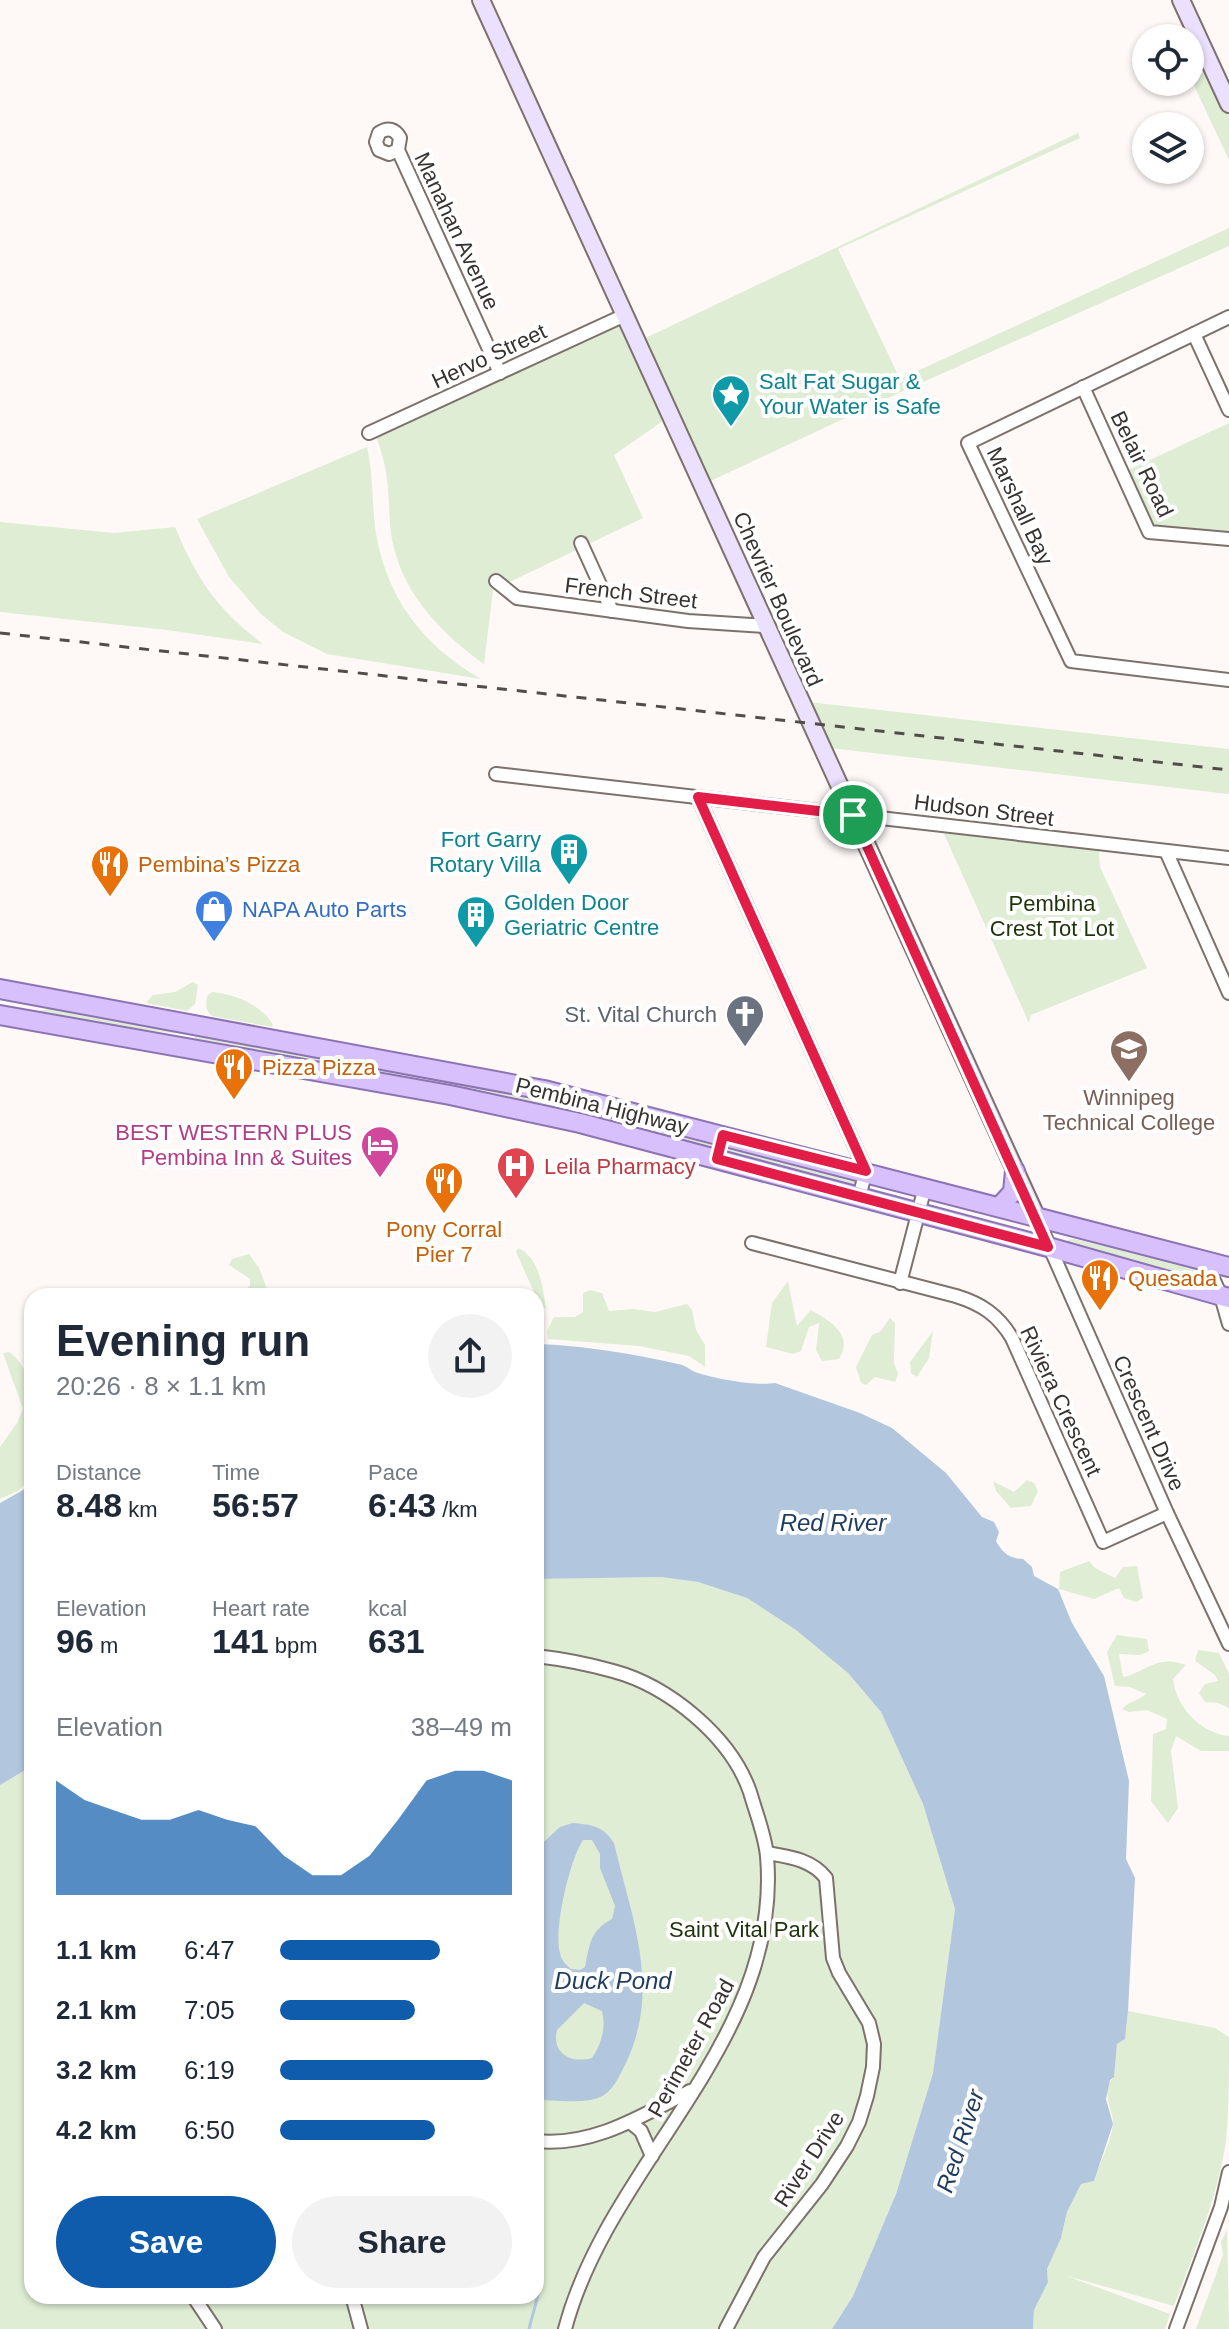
<!DOCTYPE html>
<meta charset="utf-8">
<style>
:root{--surface:#fff;--page:#f2f2f3;--text:#1f2937;--muted:#747a83;--accent:#0e5cab}
body{margin:0;font-family:Arial,sans-serif;background:var(--page);color:var(--text);height:100vh;display:flex;flex-direction:column;font-size:30px;white-space:nowrap}
*{box-sizing:border-box;margin:0}
p{font-size:26px;color:var(--muted)}
.icon{flex:none;width:44px;height:44px;fill:none;stroke:currentColor;stroke-width:2;stroke-linecap:round;stroke-linejoin:round}
.map{position:relative;flex:1;overflow:hidden}
.sheet{position:absolute;left:24px;top:1288px;width:520px;height:1016px;display:flex;flex-direction:column;background:var(--surface);border-radius:24px;box-shadow:0 2px 6px #0004}
.sheet>*{flex:none}
.buttons{position:absolute;left:1132px;top:24px;display:grid;gap:16px}
.buttons a{display:grid;place-items:center;width:72px;height:72px;border-radius:50%;background:var(--surface);box-shadow:0 2px 6px #0004;font-size:40px}
.pin{position:absolute;display:grid;place-items:center;width:68px;height:68px;color:#fff;margin:-34px;border:4px solid #fff;border-radius:50%;box-shadow:0 2px 8px #0007}
.round{display:grid;place-items:center;flex:none;width:84px;height:84px;border-radius:42px;background:var(--page)}
.overview{display:flex;align-items:center;justify-content:space-between;height:136px;padding:0 32px}
h1{font-size:44px;font-weight:600;line-height:60px}
.stats{display:grid;grid-template-columns:repeat(3,1fr);gap:12px;height:136px;padding:8px 32px}
.stats div{display:grid;align-content:center}
.stats b{font-size:34px;font-weight:600}
.stats small{font-size:22px;font-weight:400}
.stats p{font-size:22px}
.chart{height:224px;padding:16px 32px}
.chart p{display:flex;justify-content:space-between}
.chart svg{width:100%;height:144px;margin-top:8px;fill:var(--accent);opacity:.7}
.button{display:flex;gap:16px;margin-top:auto;padding:16px 32px}
.button a{flex:1;height:92px;border-radius:48px;background:var(--accent);color:#fff;font-size:32px;font-weight:600;line-height:92px;text-align:center}
.button a+a{background:var(--page);color:var(--text)}
ul{padding:0 32px;list-style:none;font-size:26px}
li{display:grid;grid-template-columns:128px 96px 1fr;align-items:center;height:60px}
li i{height:20px;border-radius:10px;background:var(--accent)}
.map>svg:first-child{display:block}
.green{fill:#deedd4}
.water{fill:#b2c6de;fill-rule:evenodd}
.lines{fill:none;stroke-linecap:round;stroke-linejoin:round}
.stream{stroke:#b2c6de;stroke-width:3}
.street-casing{stroke:#7d716c;stroke-width:16}
.secondary-casing{stroke:#7d716c;stroke-width:20}
.primary-casing{stroke:#8d73b3;stroke-width:22}
.street{stroke:#fff;stroke-width:12}
.secondary{stroke:#ebe0fd;stroke-width:16}
.primary{stroke:#d7c0fb;stroke-width:18}
.rail{stroke:#524d4b;stroke-width:3;stroke-dasharray:10 10;stroke-linecap:butt}
.route-casing{stroke:#fff;stroke-width:16}
.route{stroke:#e11d48;stroke-width:10}
.labels{text-anchor:middle;dominant-baseline:central;stroke-width:8;stroke-linejoin:round;paint-order:stroke}
.street-label{font-size:22px;fill:#373230;stroke:#fff}
.culture-label{font-size:22px;fill:#0d838f;stroke:#fff;text-anchor:start}
.food-label{font-size:22px;fill:#c56008;stroke:#fff;text-anchor:start}
.park-label{font-size:22px;fill:#1e3309;stroke:#fff}
.shop-label{font-size:22px;fill:#366cbe;stroke:#fff;text-anchor:start}
.worship-label{font-size:22px;fill:#5b616d;stroke:#fff;text-anchor:end}
.education-label{font-size:22px;fill:#785e54;stroke:#fff}
.hotel-label{font-size:22px;fill:#b23c85;stroke:#fff;text-anchor:end}
.health-label{font-size:22px;fill:#be3a42;stroke:#fff;text-anchor:start}
.water-label{font-size:24px;font-style:italic;fill:#1f3c5f;stroke:#fff}
</style>
<div class="map">
<svg width="1229" height="2329" viewBox="0 0 1229 2329">
<rect width="100%" height="100%" fill="#fef9f6"/>
<g class="green">
<polygon points="1213,68 1229,104 1229,160 1191,79"/>
<path d="M1078 133 1080 138 838 249 900 379 1229 228V246L903 391 702 485 670 416 614 455 643 518 493 590 484 664C443 635 406 597 394 548 388 526 390 502 387 479 385 462 380 447 374 431L625 315 637 342Z"/>
<polygon points="1229,423 1229,539 1149,532 1122,473"/>
<path d="M367 447C373 473 372 500 375 527 385 596 421 644 481 679L327 654 283 632 261 614 229 577 197 519Z"/>
<path d="M0 522 114 533 175 527C198 581 216 608 263 644L167 630 0 612Z"/>
<polygon points="800,701 1229,749 1229,794 821,747"/>
<polygon points="940,825 1098,843 1100,867 1147,968 1031,1015 1029,1023"/>
<polygon points="193,982 198,985 195,1004 187,1011 146,1003 153,995 175,992"/>
<path d="M212 992C235 994 262 1005 273 1025L272 1027 212 1016C205 1010 206 1005 207 996Z"/>
<polygon points="50,1008 181,1031 180,1034 63,1020 39,1011"/>
<polygon points="197,1025 285,1041 865,1170 859,1197 583,1124 193,1050"/>
<polygon points="1073,1239 1195,1265 1203,1272 1208,1282 1066,1243 1067,1240"/>
<path d="M518 1248C540 1258 543 1288 546 1309L539 1303 516 1252Z"/>
<polygon points="249,1254 259,1268 269,1294 283,1296 214,1296 210,1291 213,1288 243,1295 250,1285 250,1279 229,1265 232,1259"/>
<path d="M788 1281 797 1326 811 1310C828 1320 855 1334 839 1359L822 1361 816 1350 819 1323 809 1327 801 1351 793 1354 766 1347 772 1303Z"/>
<polygon points="590,1290 602,1293 609,1311 633,1309 655,1312 687,1304 692,1310 696,1330 705,1345 705,1367 689,1356 639,1346 548,1339 547,1331 554,1317 575,1317 583,1312 583,1293"/>
<polygon points="890,1318 895,1323 894,1363 898,1374 895,1382 875,1377 866,1385 861,1383 856,1367 872,1335 880,1332"/>
<polygon points="933,1331 929,1358 917,1377 911,1373 910,1362"/>
<path d="M9 1352C44 1377 32 1437 32 1476L18 1491 0 1499V1447L17 1423 23 1409 3 1353Z"/>
<polygon points="1027,1480 1034,1483 1038,1491 1031,1506 1011,1508 996,1491 993,1481 1014,1492"/>
<polygon points="1089,1561 1095,1568 1115,1578 1123,1567 1137,1566 1143,1598 1136,1602 1124,1598 1119,1588 1094,1599 1059,1589 1060,1572"/>
<polygon points="661,1577 698,1582 747,1598 796,1630 848,1673 881,1712 923,1804 955,1909 933,2073 896,2194 853,2296 832,2329 0,2329 0,1785 32,1766 32,2296 536,2296 536,1579"/>
<path d="M1117 1635 1147 1639 1149 1651 1140 1655 1119 1654 1123 1677C1148 1671 1157 1654 1186 1665L1173 1679C1176 1707 1200 1733 1229 1736V1751H1201L1176 1736 1171 1751 1178 1808 1168 1823 1151 1801 1153 1734 1166 1729 1167 1719 1147 1710 1129 1712 1122 1709C1129 1701 1138 1701 1146 1694L1130 1687 1115 1686 1107 1652Z"/>
<polygon points="1198,1650 1219,1653 1229,1674 1229,1708 1218,1703 1205,1702 1199,1693 1205,1684 1218,1681 1215,1675 1195,1661"/>
<path d="M1128 2011 1215 2028 1229 2037C1229 2071 1229 2108 1226 2142 1217 2199 1194 2252 1174 2306L1064 2275 1170 2314 1165 2329H1033L1034 2310 1048 2282 1047 2269 1061 2238 1067 2212 1081 2184 1094 2181C1099 2165 1111 2141 1113 2125 1114 2108 1099 2093 1114 2077L1117 2044 1125 2039Z"/>
<polygon points="1227,2230 1229,2329 1196,2329 1223,2255 1221,2242"/>
</g>
<g class="water">
<path d="M536 1344C583 1345 633 1354 678 1364 685 1365 689 1369 695 1372 715 1379 755 1386 775 1383L860 1413 892 1428 946 1473 982 1517 994 1522 999 1532 996 1541C1002 1552 1009 1559 1023 1559L1032 1567 1034 1576 1058 1589 1072 1623 1104 1676 1129 1781 1126 1859 1135 1878 1128 2011 1125 2039 1117 2044 1114 2077 1110 2080 1106 2099 1113 2124 1094 2181 1081 2184 1067 2212 1061 2238 1047 2269 1048 2282 1034 2310 1033 2329H832L853 2296 896 2194 933 2073 955 1909 923 1804 881 1712 848 1673 796 1630 747 1598 698 1582 661 1577 536 1579Z"/>
<polygon points="32,1485 32,1766 0,1785 0,1503"/>
<path d="M573 1823C593 1825 603 1826 614 1843 632 1920 662 1989 625 2065 618 2078 613 2092 598 2098 584 2103 559 2101 543 2100L536 2091V2045L543 2028 537 1980 536 1849 560 1827ZM583 1840H592L600 1854V1868L615 1906 612 1919C590 1931 590 1943 585 1967L580 1970 571 1969C566 1965 561 1960 560 1953 553 1930 570 1859 583 1840ZM584 2003 602 2011C606 2028 602 2043 592 2058 571 2064 551 2053 557 2030Z"/>
</g>
<g class="lines">
<path class="stream" d="M529 2329C535 2303 547 2278 536 2252"/>
<defs>
<g id="street">
<path d="M398 150 389 154 379 150 376 142 379 133C388 127 395 129 400 138L398 150 500 373"/>
<polyline points="1229,317 968,443 1071,661 1229,680"/>
<polyline points="1194,334 1229,410"/>
<polyline points="1083,387 1149,532 1229,539"/>
<polyline points="369,433 625,315"/>
<polyline points="581,543 612,611"/>
<polyline points="496,581 517,598 688,621 766,626"/>
<polyline points="496,774 1229,858"/>
<polyline points="698,797 866,1171 859,1197"/>
<polyline points="1166,851 1229,993"/>
<polyline points="1036,1216 1167,1513 1229,1644"/>
<path d="M752 1243 956 1296C982 1304 998 1315 1012 1338L1103 1542 1167 1513"/>
<polyline points="1205,1261 1221,1296 1229,1324"/>
<polyline points="900,1283 925,1187"/>
<path d="M536 1656C562 1659 588 1664 613 1671 669 1686 731 1737 750 1792 756 1813 765 1835 767 1856 783 2041 609 2162 565 2329"/>
<polyline points="630,2122 641,2131 652,2156"/>
<path d="M536 2141C593 2147 641 2116 690 2091"/>
<polyline points="193,2296 215,2329"/>
<polyline points="352,2296 361,2329"/>
<path d="M726 2329 764 2257 822 2184 847 2146 859 2122 867 2096 873 2067 874 2044 869 2023 839 1973 833 1958 826 1878C811 1859 789 1857 767 1853"/>
<polyline points="1176,2329 1221,2207 1229,2172"/>
</g>
<g id="secondary">
<polyline points="481,0 1036,1216"/>
<polyline points="1181,0 1229,104"/>
</g>
<g id="primary">
<polyline points="0,989 544,1090 1229,1267"/>
<polyline points="0,1015 450,1095 580,1123 1048,1247 1229,1298"/>
<polyline points="1000,1206 1013,1192 1015,1171"/>
</g>
</defs>
<use href="#street" class="street-casing"/>
<use href="#secondary" class="secondary-casing"/>
<use href="#primary" class="primary-casing"/>
<use href="#street" class="street"/>
<use href="#secondary" class="secondary"/>
<use href="#primary" class="primary"/>
<polyline class="rail" points="0,633 1229,770"/>
</g>
<g class="lines">
<defs>
<polygon id="route" points="698,797 853,815 1048,1247 717,1159 723,1135 866,1171"/>
</defs>
<use href="#route" class="route-casing"/>
<use href="#route" class="route"/>
</g>
<defs>
<symbol id="sight-pin" viewBox="-11 -11 22 30"><path d="M0 17L-7.5 6A9.5 9.5 0 1 1 7.5 6Z" fill="#0f9aa8" stroke="#fff"/><path d="M0-6L1.8-2.2L6-1.7L2.9 1.2L3.7 5.4L0 3.3L-3.7 5.4L-2.9 1.2L-6-1.7L-1.8-2.2Z" fill="#fff"/></symbol>
<symbol id="building-pin" viewBox="-11 -11 22 30"><path d="M0 17L-7.5 6A9.5 9.5 0 1 1 7.5 6Z" fill="#0f9aa8" stroke="#fff"/><path d="M-4-6H4V6H1V3H-1V6H-4ZM-2.5-4.3h1.7v1.8h-1.7ZM.8-4.3h1.7v1.8H.8ZM-2.5-1h1.7V.8h-1.7ZM.8-1h1.7V.8H.8Z" fill="#fff"/></symbol>
<symbol id="restaurant-pin" viewBox="-11 -11 22 30"><path d="M0 17L-7.5 6A9.5 9.5 0 1 1 7.5 6Z" fill="#e8710a" stroke="#fff"/><path d="M-5-6h1v4h1v-4h1v4h1v-4h1v5L-1.5 .5V6h-2V.5L-5-1ZM5-6V6H3V1.5H1.5Q1.5-4 5-6Z" fill="#fff"/></symbol>
<symbol id="shop-pin" viewBox="-11 -11 22 30"><path d="M0 17L-7.5 6A9.5 9.5 0 1 1 7.5 6Z" fill="#3f7fe0" stroke="#fff"/><path d="M-5-2.5h2.3a2.7 3.5 0 0 1 5.4 0H5L5.5 6h-11ZM-1.5-2.5h3a1.5 2.3 0 0 0-3 0Z" fill="#fff"/></symbol>
<symbol id="church-pin" viewBox="-11 -11 22 30"><path d="M0 17L-7.5 6A9.5 9.5 0 1 1 7.5 6Z" fill="#6b7280" stroke="#fff"/><path d="M-1.2-6h2.4v3.5h3.3v2.4h-3.3V6h-2.4V-.1h-3.3v-2.4h3.3Z" fill="#fff"/></symbol>
<symbol id="university-pin" viewBox="-11 -11 22 30"><path d="M0 17L-7.5 6A9.5 9.5 0 1 1 7.5 6Z" fill="#8d6e63" stroke="#fff"/><path d="M0-5L7-2L0 1L-7-2ZM-4 1L0 2.5L4 1V4Q0 6-4 4Z" fill="#fff"/></symbol>
<symbol id="hotel-pin" viewBox="-11 -11 22 30"><path d="M0 17L-7.5 6A9.5 9.5 0 1 1 7.5 6Z" fill="#d1479c" stroke="#fff"/><path d="M-6-4.5h1.5V1H6V5H4.5V3h-9V5H-6ZM-4 0a1.8 1.8 0 1 1 3.6 0ZM.5 0V-2.5h3Q6-2.5 6 0Z" fill="#fff"/></symbol>
<symbol id="hospital-pin" viewBox="-11 -11 22 30"><path d="M0 17L-7.5 6A9.5 9.5 0 1 1 7.5 6Z" fill="#e0444e" stroke="#fff"/><path d="M-5-5h3v3.5h4V-5h3V5h-3V1.5h-4V5h-3Z" fill="#fff"/></symbol>
</defs>
<g fill-rule="evenodd">
<use href="#sight-pin" x="709" y="372" width="44" height="60"/>
<use href="#building-pin" x="547" y="830" width="44" height="60"/>
<use href="#restaurant-pin" x="88" y="842" width="44" height="60"/>
<use href="#shop-pin" x="192" y="887" width="44" height="60"/>
<use href="#building-pin" x="454" y="893" width="44" height="60"/>
<use href="#church-pin" x="723" y="992" width="44" height="60"/>
<use href="#university-pin" x="1107" y="1027" width="44" height="60"/>
<use href="#restaurant-pin" x="212" y="1045" width="44" height="60"/>
<use href="#hotel-pin" x="358" y="1123" width="44" height="60"/>
<use href="#hospital-pin" x="494" y="1144" width="44" height="60"/>
<use href="#restaurant-pin" x="422" y="1159" width="44" height="60"/>
<use href="#restaurant-pin" x="1078" y="1256" width="44" height="60"/>
</g>
<g class="labels">
<g class="street-label">
<text transform="translate(457 231) rotate(65)">Manahan Avenue</text>
<text transform="translate(489 356) rotate(-25)">Hervo Street</text>
<text transform="translate(1142 464) rotate(64)">Belair Road</text>
<text transform="translate(1020 506) rotate(65)">Marshall Bay</text>
<text transform="translate(631 593) rotate(7)">French Street</text>
<text transform="translate(778 599) rotate(66)">Chevrier Boulevard</text>
<text transform="translate(984 810) rotate(7)">Hudson Street</text>
<text transform="translate(602 1106) rotate(14)">Pembina Highway</text>
<text transform="translate(1061 1401) rotate(65)">Riviera Crescent</text>
<text transform="translate(1149 1423) rotate(66)">Crescent Drive</text>
<text transform="translate(691 2048) rotate(-61)">Perimeter Road</text>
<text transform="translate(809 2159) rotate(-57)">River Drive</text>
</g>
<g class="culture-label">
<text x="759" y="381">Salt Fat Sugar &amp;<tspan x="759" dy="25">Your Water is Safe</tspan></text>
<text x="541" y="839" text-anchor="end">Fort Garry<tspan x="541" dy="25">Rotary Villa</tspan></text>
<text x="504" y="902">Golden Door<tspan x="504" dy="25">Geriatric Centre</tspan></text>
</g>
<g class="food-label">
<text x="138" y="864">Pembina’s Pizza</text>
<text x="262" y="1067">Pizza Pizza</text>
<text x="444" y="1229" text-anchor="middle">Pony Corral<tspan x="444" dy="25">Pier 7</tspan></text>
<text x="1128" y="1278">Quesada</text>
</g>
<g class="park-label">
<text x="1052" y="903">Pembina<tspan x="1052" dy="25">Crest Tot Lot</tspan></text>
<text x="744" y="1929">Saint Vital Park</text>
</g>
<g class="shop-label">
<text x="242" y="909">NAPA Auto Parts</text>
</g>
<g class="worship-label">
<text x="717" y="1014">St. Vital Church</text>
</g>
<g class="education-label">
<text x="1129" y="1097">Winnipeg<tspan x="1129" dy="25">Technical College</tspan></text>
</g>
<g class="hotel-label">
<text x="352" y="1132">BEST WESTERN PLUS<tspan x="352" dy="25">Pembina Inn &amp; Suites</tspan></text>
</g>
<g class="health-label">
<text x="544" y="1166">Leila Pharmacy</text>
</g>
<g class="water-label">
<text x="833" y="1522">Red River</text>
<text x="613" y="1980">Duck Pond</text>
<text transform="translate(960 2141) rotate(-72)">Red River</text>
</g>
</g>
</svg>
<div class="buttons">
<a><svg class="icon" aria-label="locate" viewBox="0 0 24 24"><circle cx="12" cy="12" r="6"/><path d="M12 2v4M12 18v4M2 12h4M18 12h4"/></svg></a>
<a><svg class="icon" aria-label="layers" viewBox="0 0 24 24"><path d="M12 4l9 5-9 5-9-5zM3 14l9 5 9-5"/></svg></a>
</div>
<div class="pin" style="left:853px;top:815px;background:#1e9e55"><svg class="icon" aria-label="arrive" viewBox="0 0 24 24"><path d="M6 21V4h12l-3 4 3 4H6"/></svg></div>
<section class="sheet">
<div class="overview"><div><h1>Evening run</h1><p>20:26 · 8 × 1.1 km</p></div><a class="round"><svg class="icon" aria-label="share" viewBox="0 0 24 24"><path d="M12 15V3M7 8l5-5 5 5M5 13v7h14v-7"/></svg></a></div>
<div class="stats">
<div><p>Distance</p><b>8.48<small> km</small></b></div>
<div><p>Time</p><b>56:57</b></div>
<div><p>Pace</p><b>6:43<small> /km</small></b></div>
</div>
<div class="stats">
<div><p>Elevation</p><b>96<small> m</small></b></div>
<div><p>Heart rate</p><b>141<small> bpm</small></b></div>
<div><p>kcal</p><b>631</b></div>
</div>
<div class="chart"><p><span>Elevation</span>38–49 m</p>
<svg viewBox="0 0 160 44" preserveAspectRatio="none"><path d="M0 44V9L10 15L20 18L30 21L40 21L50 18L60 21L70 23L80 32L90 38L100 38L110 32L120 21L130 9L140 6L150 6L160 9V44z"/></svg>
</div>
<ul>
<li><b>1.1 km</b>6:47<i style="width:69%"></i></li>
<li><b>2.1 km</b>7:05<i style="width:58%"></i></li>
<li><b>3.2 km</b>6:19<i style="width:92%"></i></li>
<li><b>4.2 km</b>6:50<i style="width:67%"></i></li>
</ul>
<div class="button"><a>Save</a><a>Share</a></div>
</section>
</div>
